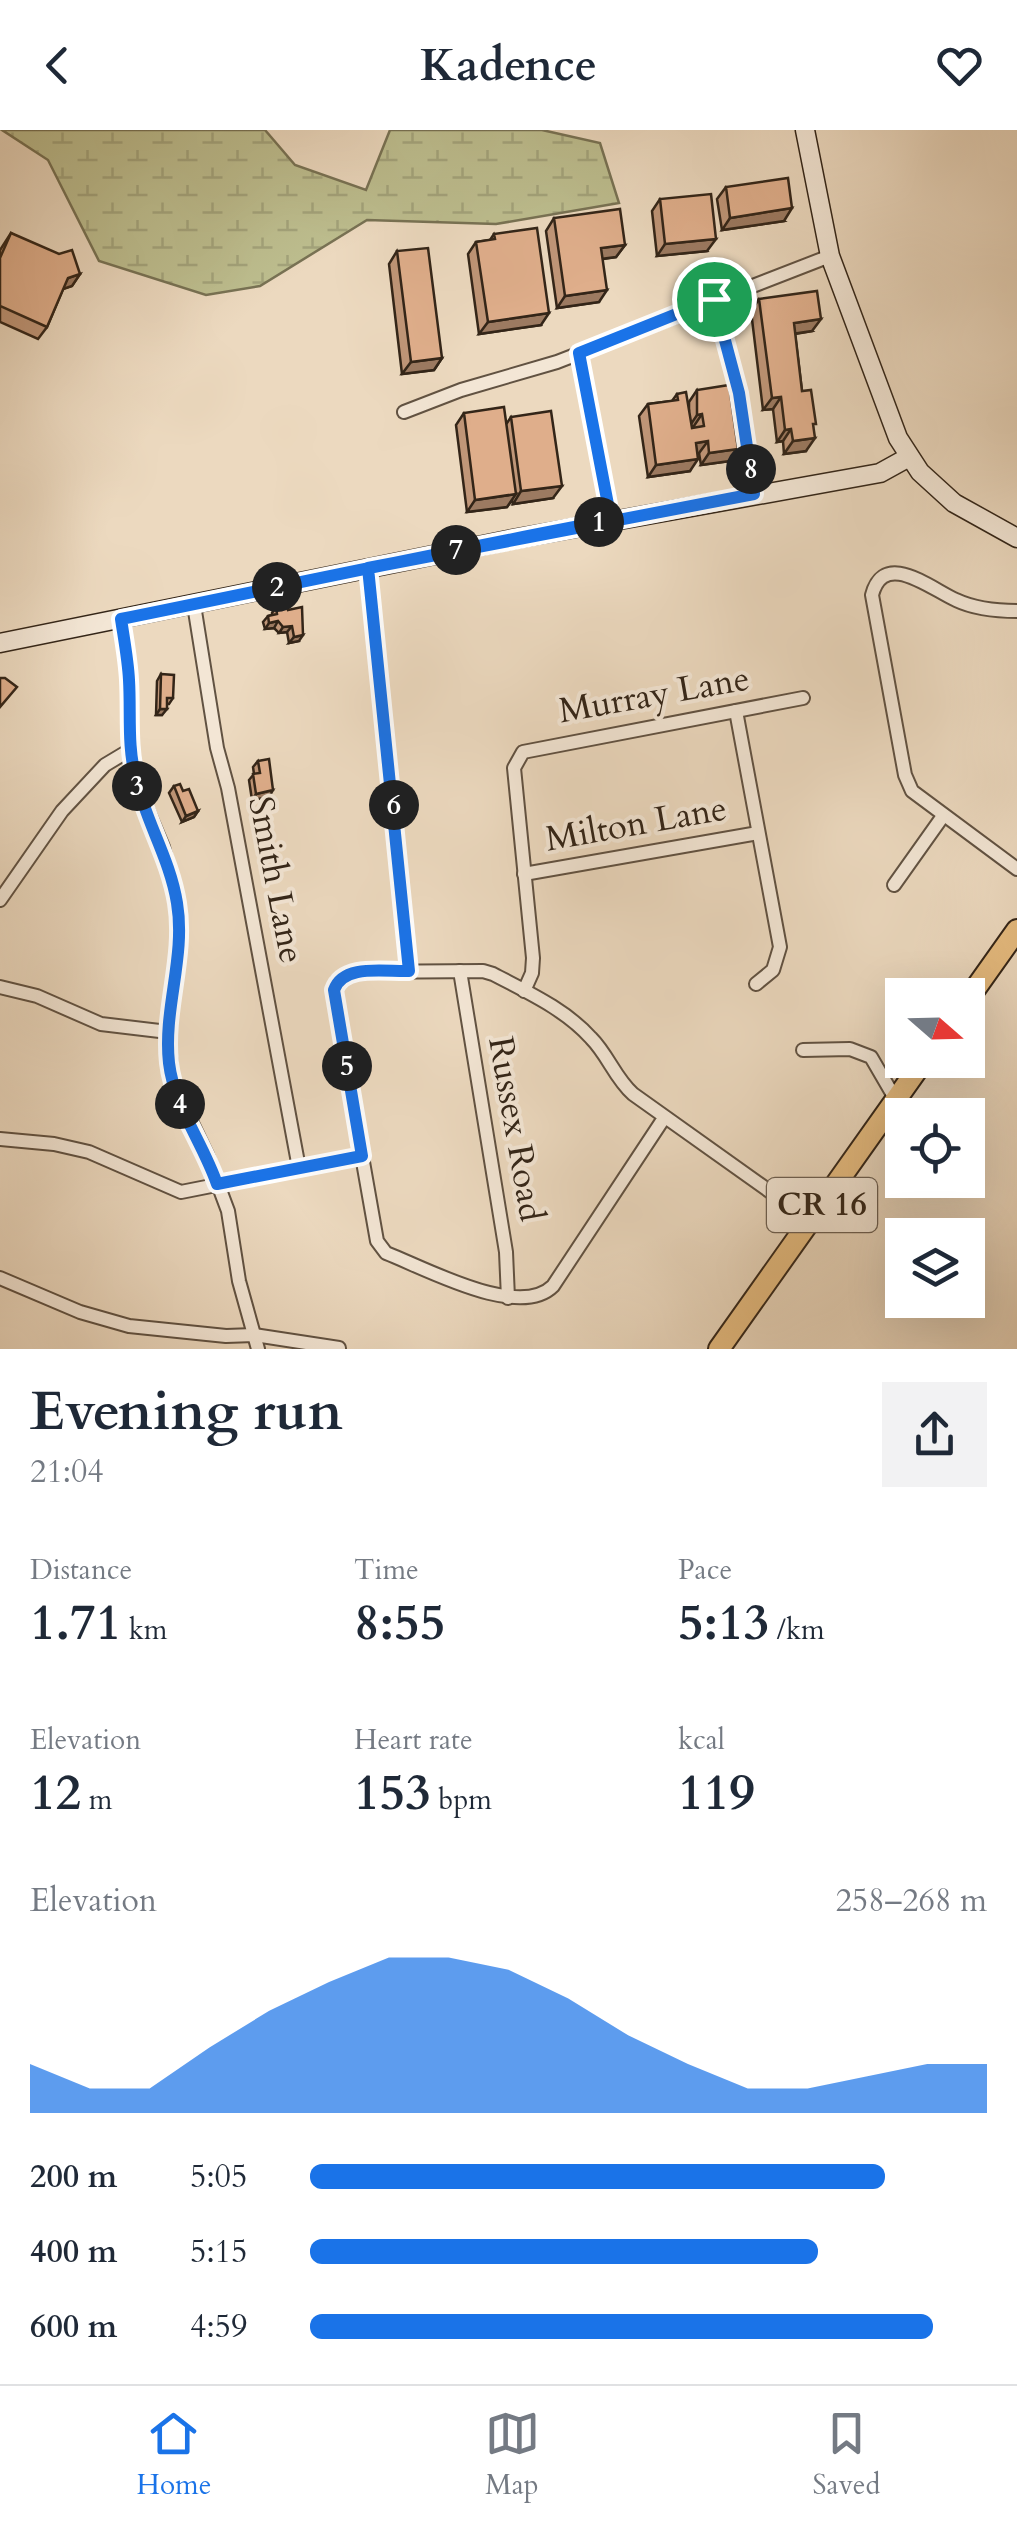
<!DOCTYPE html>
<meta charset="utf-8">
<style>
:root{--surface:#fff;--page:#f2f2f3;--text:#1f2937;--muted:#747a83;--line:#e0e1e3;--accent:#1a73e8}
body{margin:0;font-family:Cardo,serif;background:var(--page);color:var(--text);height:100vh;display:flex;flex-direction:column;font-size:38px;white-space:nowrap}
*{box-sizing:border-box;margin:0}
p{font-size:32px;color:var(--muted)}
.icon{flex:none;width:55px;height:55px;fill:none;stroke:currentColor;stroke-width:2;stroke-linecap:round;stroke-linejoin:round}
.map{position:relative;height:1219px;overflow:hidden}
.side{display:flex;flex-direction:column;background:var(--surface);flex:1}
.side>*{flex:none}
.needle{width:65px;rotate:110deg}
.controls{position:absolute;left:885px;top:848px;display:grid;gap:20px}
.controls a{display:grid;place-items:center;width:100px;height:100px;border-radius:0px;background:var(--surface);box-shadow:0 10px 40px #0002;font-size:50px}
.pin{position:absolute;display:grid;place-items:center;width:85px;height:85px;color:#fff;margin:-42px;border:5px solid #fff;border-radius:50%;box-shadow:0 2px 10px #0007}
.km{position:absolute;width:50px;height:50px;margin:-25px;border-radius:50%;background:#222;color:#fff;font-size:28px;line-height:50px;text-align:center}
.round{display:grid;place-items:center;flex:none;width:105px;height:105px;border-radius:0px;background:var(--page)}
.summary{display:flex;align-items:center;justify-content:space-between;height:170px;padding:0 30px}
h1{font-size:55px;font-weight:600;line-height:75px}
.metrics{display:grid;grid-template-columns:repeat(3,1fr);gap:15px;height:170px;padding:10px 30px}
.metrics div{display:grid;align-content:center}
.metrics b{font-size:50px;font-weight:600}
.metrics small{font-size:28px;font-weight:400}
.metrics p{font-size:28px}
.chart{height:280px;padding:20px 30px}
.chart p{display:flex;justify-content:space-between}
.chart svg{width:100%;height:180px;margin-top:10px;fill:var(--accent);opacity:.7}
ul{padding:0 30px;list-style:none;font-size:32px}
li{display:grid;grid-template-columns:160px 120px 1fr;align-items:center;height:75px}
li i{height:25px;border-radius:12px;background:var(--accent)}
header{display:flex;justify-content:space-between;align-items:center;height:130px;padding:0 30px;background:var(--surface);font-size:45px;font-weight:600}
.tab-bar{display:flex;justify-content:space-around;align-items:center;height:140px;border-top:2px solid var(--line);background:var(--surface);font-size:28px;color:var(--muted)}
.tab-bar a{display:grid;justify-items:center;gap:5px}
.tab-bar .on{color:var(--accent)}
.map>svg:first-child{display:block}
.wetland{fill:url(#wetland-marsh);stroke:#787254;stroke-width:2.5}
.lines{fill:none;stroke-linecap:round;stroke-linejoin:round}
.street-casing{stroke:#615242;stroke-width:16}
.secondary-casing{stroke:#332518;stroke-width:21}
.primary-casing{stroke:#332518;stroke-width:24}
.street{stroke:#f3e6d5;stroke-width:12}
.secondary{stroke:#f3e6d5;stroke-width:18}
.primary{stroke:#e6bc80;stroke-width:20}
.wall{fill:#c09678;stroke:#332518;stroke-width:2.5}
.shaded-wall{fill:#9c7a61;stroke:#332518;stroke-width:2.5}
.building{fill:#dfae8b;stroke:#332518;stroke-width:2.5}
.route-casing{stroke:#fff;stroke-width:20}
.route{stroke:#1a73e8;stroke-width:12}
.labels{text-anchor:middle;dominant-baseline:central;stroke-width:8;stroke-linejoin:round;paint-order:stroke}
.shield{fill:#f3e6d5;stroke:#6d5f51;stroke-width:2.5}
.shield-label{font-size:32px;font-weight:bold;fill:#332518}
.street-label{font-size:35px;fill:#332518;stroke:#f3e6d5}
</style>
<header><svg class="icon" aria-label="back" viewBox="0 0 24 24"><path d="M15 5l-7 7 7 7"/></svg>Kadence<svg class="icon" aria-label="heart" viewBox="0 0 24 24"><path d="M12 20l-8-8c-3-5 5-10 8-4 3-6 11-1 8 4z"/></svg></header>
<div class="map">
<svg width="1017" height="1219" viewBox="0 0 1017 1219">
<defs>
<pattern id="wetland-marsh" width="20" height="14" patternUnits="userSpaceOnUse" patternTransform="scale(2.5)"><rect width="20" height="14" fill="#bdbe8f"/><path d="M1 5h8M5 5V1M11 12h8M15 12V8" fill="none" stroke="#a3a37b"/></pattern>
</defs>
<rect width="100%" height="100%" fill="#ecd9bf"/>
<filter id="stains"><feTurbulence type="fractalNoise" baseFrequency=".002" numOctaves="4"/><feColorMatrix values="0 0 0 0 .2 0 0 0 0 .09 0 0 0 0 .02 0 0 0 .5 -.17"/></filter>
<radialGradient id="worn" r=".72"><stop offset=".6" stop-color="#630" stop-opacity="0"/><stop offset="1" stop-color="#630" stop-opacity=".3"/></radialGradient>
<polygon class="wetland" points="2,0 265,0 295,35 366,60 390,0 542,0 600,13 619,73 496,94 367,90 260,156 206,165 99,131 48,30"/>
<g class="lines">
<defs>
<g id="street">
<polyline points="714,169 739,263 755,364"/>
<polyline points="579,223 611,390"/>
<polyline points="404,282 461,260 557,232 830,126"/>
<polyline points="368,438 409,841"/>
<polyline points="194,475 217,618 228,658 299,1038"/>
<path d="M1017 481C996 481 975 479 956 470 931 459 884 419 872 465L905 645 912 661 1017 739"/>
<polyline points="121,489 129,544 130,620 136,653 163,717 177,774 179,819 168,902 172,951 207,1025 228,1081 239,1151 258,1219"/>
<polyline points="736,581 780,817 773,840 756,854"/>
<polyline points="524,744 758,703"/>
<polyline points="894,755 943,686"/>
<polyline points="0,770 62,681 105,635 130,620"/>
<polyline points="460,841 506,1122 508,1168"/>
<polyline points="0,857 37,866 101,894 168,902"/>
<polyline points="524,861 532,843 533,828 514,638 523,622 803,568"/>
<polyline points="803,920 850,919 871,927 896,970"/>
<path d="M664 988 553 1156C519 1190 425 1138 386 1123L377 1111 334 868 337 851 353 842 483 841 493 844C527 862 565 879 591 908 608 925 615 948 633 964L810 1090"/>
<polyline points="0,1009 54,1014 89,1022 181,1062 363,1026"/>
<polyline points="0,1148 80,1182 129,1196 226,1206 254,1205 339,1218"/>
</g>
<g id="secondary">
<polyline points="805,0 830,126 898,308 920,342 954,373 1017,408"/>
<polyline points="0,513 508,410 880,343 909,327"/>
</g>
<g id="primary">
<polyline points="968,869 1017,800"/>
<polyline points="719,1219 924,930"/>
</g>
</defs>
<use href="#street" class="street-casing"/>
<use href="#secondary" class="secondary-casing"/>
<use href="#primary" class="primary-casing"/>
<use href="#street" class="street"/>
<use href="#secondary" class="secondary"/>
<use href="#primary" class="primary"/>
</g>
<g class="wall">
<polygon points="726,57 784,91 722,100 717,69"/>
<polygon points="660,69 707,121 657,126 652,81"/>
<polygon points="554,88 625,115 616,127 603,129 599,172 557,178 546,101"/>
<polygon points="11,103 80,144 72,156 63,159 47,197 38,209 0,192 0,120"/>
<polygon points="494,104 541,195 479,204 468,124 476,112 490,110"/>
<polygon points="397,121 442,228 434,240 402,244 389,134"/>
<polygon points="759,169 812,201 795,204 802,261 813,297 806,321 784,324 783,311 777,312 773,279 763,280 751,181"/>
<polygon points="697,260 730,331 701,335 699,323 697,324 690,341 648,347 639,286 648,274 672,271 677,264 689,278 689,272"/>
<polygon points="464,283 507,293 511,287 553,368 513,374 512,370 507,377 467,382 456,295"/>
<polygon points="287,475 299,511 289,513 287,502 279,503 274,498 265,499 263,492 268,486 272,485 272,483 276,477"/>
<polygon points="161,544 173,568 169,574 167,574 162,585 156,585 157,551"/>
<polygon points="258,631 269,667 252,670 249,650 254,644 253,637"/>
<polygon points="174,656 183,661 198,681 194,687 182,692 169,663"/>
</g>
<g class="shaded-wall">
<polygon points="792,78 784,91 722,100 730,88"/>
<polygon points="716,109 707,121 657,126 665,114"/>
<polygon points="625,115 616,127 593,130 601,118"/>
<polygon points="80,144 72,156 60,160 68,148"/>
<polygon points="607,160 599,172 557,178 565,166"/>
<polygon points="549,183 541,195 479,204 488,192"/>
<polygon points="821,189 812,201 785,205 794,193"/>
<polygon points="442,228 434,240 402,244 411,232"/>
<polygon points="781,267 773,279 763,280 772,268"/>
<polygon points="702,284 694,296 689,297 697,285"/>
<polygon points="791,299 783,311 777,312 785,300"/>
<polygon points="815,308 806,321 784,324 793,311"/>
<polygon points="708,311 699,323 687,325 696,313"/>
<polygon points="738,319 730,331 701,335 709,323"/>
<polygon points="698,329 690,341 648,347 656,335"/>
<polygon points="562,356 553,368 513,374 521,361"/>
<polygon points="516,364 507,377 467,382 475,370"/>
<polygon points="278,491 274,498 265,499 269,493"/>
<polygon points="292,496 287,502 279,503 283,497"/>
<polygon points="303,505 299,511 289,513 294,507"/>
<polygon points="160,579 167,579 162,585 156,585"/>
<polygon points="273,660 269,667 252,670 256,664"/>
<polygon points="198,681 194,687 182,692 186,686"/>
</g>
<g class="building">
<polygon points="788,48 792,78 730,88 726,57"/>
<polygon points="711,64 716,109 665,114 660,69"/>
<polygon points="620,79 625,115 601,118 607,160 565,166 554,88"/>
<polygon points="537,98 549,183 488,192 476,112 495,109 494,104"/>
<polygon points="11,103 59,124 72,120 80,144 68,148 47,197 0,176 0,128"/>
<polygon points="428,118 442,228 411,232 397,121"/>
<polygon points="817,161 821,189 794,193 802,261 811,260 816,294 813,294 815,308 793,311 791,299 785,300 781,267 772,268 759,169"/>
<polygon points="729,255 738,319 709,323 708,311 696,313 698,329 656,335 648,274 678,270 677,264 686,262 692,298 704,296 702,284 697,285 697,260"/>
<polygon points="504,277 516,364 475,370 464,283"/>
<polygon points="551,281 562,356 521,361 511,287"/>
<polygon points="287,475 288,480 302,477 303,505 294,507 292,496 283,497 278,491 269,493 268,486 277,484 276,477"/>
<polygon points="161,544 174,545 173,568 167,568 167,579 160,579"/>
<polygon points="0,548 5,548 17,557 0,577"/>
<polygon points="269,629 273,660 256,664 253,644 260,643 258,631"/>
<polygon points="180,654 183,661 189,659 198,681 186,686 174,656"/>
</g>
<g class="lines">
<defs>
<path id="route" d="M714 169 579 223 611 390C447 421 284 456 121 489 124 509 128 530 129 550 131 584 127 616 136 649 146 692 170 729 177 773 186 827 163 879 169 933 174 976 203 1013 217 1054L362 1026 334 860C343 833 386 842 409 841L368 438 754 364 739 263 714 169"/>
</defs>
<use href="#route" class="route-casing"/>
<use href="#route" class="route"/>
</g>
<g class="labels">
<rect class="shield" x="767" y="1048" width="110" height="54" rx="8"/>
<g class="shield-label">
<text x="822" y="1075">CR 16</text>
</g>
<g class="street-label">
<text transform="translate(654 565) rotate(-10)">Murray Lane</text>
<text transform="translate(636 694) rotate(-10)">Milton Lane</text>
<text transform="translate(276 750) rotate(79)">Smith Lane</text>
<text transform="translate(516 999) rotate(80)">Russex Road</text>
</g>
</g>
<rect width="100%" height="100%" filter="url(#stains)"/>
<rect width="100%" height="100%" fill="url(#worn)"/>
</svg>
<div class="controls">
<a><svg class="needle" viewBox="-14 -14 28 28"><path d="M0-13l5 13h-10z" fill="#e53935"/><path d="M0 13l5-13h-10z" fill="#747a83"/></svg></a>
<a><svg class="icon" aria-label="locate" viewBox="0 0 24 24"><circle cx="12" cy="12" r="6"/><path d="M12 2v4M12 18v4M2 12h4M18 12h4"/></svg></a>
<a><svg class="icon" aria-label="layers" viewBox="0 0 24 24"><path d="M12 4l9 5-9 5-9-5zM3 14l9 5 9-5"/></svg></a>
</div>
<div class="pin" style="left:714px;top:169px;background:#1e9e55"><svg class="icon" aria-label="arrive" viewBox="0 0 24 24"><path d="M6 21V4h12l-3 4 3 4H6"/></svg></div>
<b class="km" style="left:599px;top:392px">1</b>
<b class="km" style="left:277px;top:457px">2</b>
<b class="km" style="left:137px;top:656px">3</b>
<b class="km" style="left:180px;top:974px">4</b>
<b class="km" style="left:347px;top:936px">5</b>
<b class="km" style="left:394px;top:675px">6</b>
<b class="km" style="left:456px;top:420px">7</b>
<b class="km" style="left:751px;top:339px">8</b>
</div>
<section class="side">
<div class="summary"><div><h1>Evening run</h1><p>21:04</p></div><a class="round"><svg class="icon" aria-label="share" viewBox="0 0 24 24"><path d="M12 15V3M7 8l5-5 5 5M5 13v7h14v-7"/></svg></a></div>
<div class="metrics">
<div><p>Distance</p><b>1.71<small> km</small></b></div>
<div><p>Time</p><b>8:55</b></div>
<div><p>Pace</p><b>5:13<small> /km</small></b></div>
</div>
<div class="metrics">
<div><p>Elevation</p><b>12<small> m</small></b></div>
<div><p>Heart rate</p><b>153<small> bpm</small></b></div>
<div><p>kcal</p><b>119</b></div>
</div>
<div class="chart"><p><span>Elevation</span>258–268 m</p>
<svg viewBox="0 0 160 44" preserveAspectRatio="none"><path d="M0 44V32L10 38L20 38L30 28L40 19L50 12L60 6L70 6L80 9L90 16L100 25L110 32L120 38L130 38L140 35L150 32L160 32V44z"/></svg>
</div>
<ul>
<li><b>200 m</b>5:05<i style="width:85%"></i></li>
<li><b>400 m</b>5:15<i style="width:75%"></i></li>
<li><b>600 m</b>4:59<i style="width:92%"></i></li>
</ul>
</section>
<nav class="tab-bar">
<a class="on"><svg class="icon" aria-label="home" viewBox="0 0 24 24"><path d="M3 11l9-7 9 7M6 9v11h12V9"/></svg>Home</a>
<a><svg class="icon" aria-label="map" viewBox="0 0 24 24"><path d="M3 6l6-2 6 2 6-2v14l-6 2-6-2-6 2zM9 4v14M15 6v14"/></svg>Map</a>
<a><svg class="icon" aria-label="saved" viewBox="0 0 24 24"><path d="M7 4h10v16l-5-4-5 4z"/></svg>Saved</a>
</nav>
